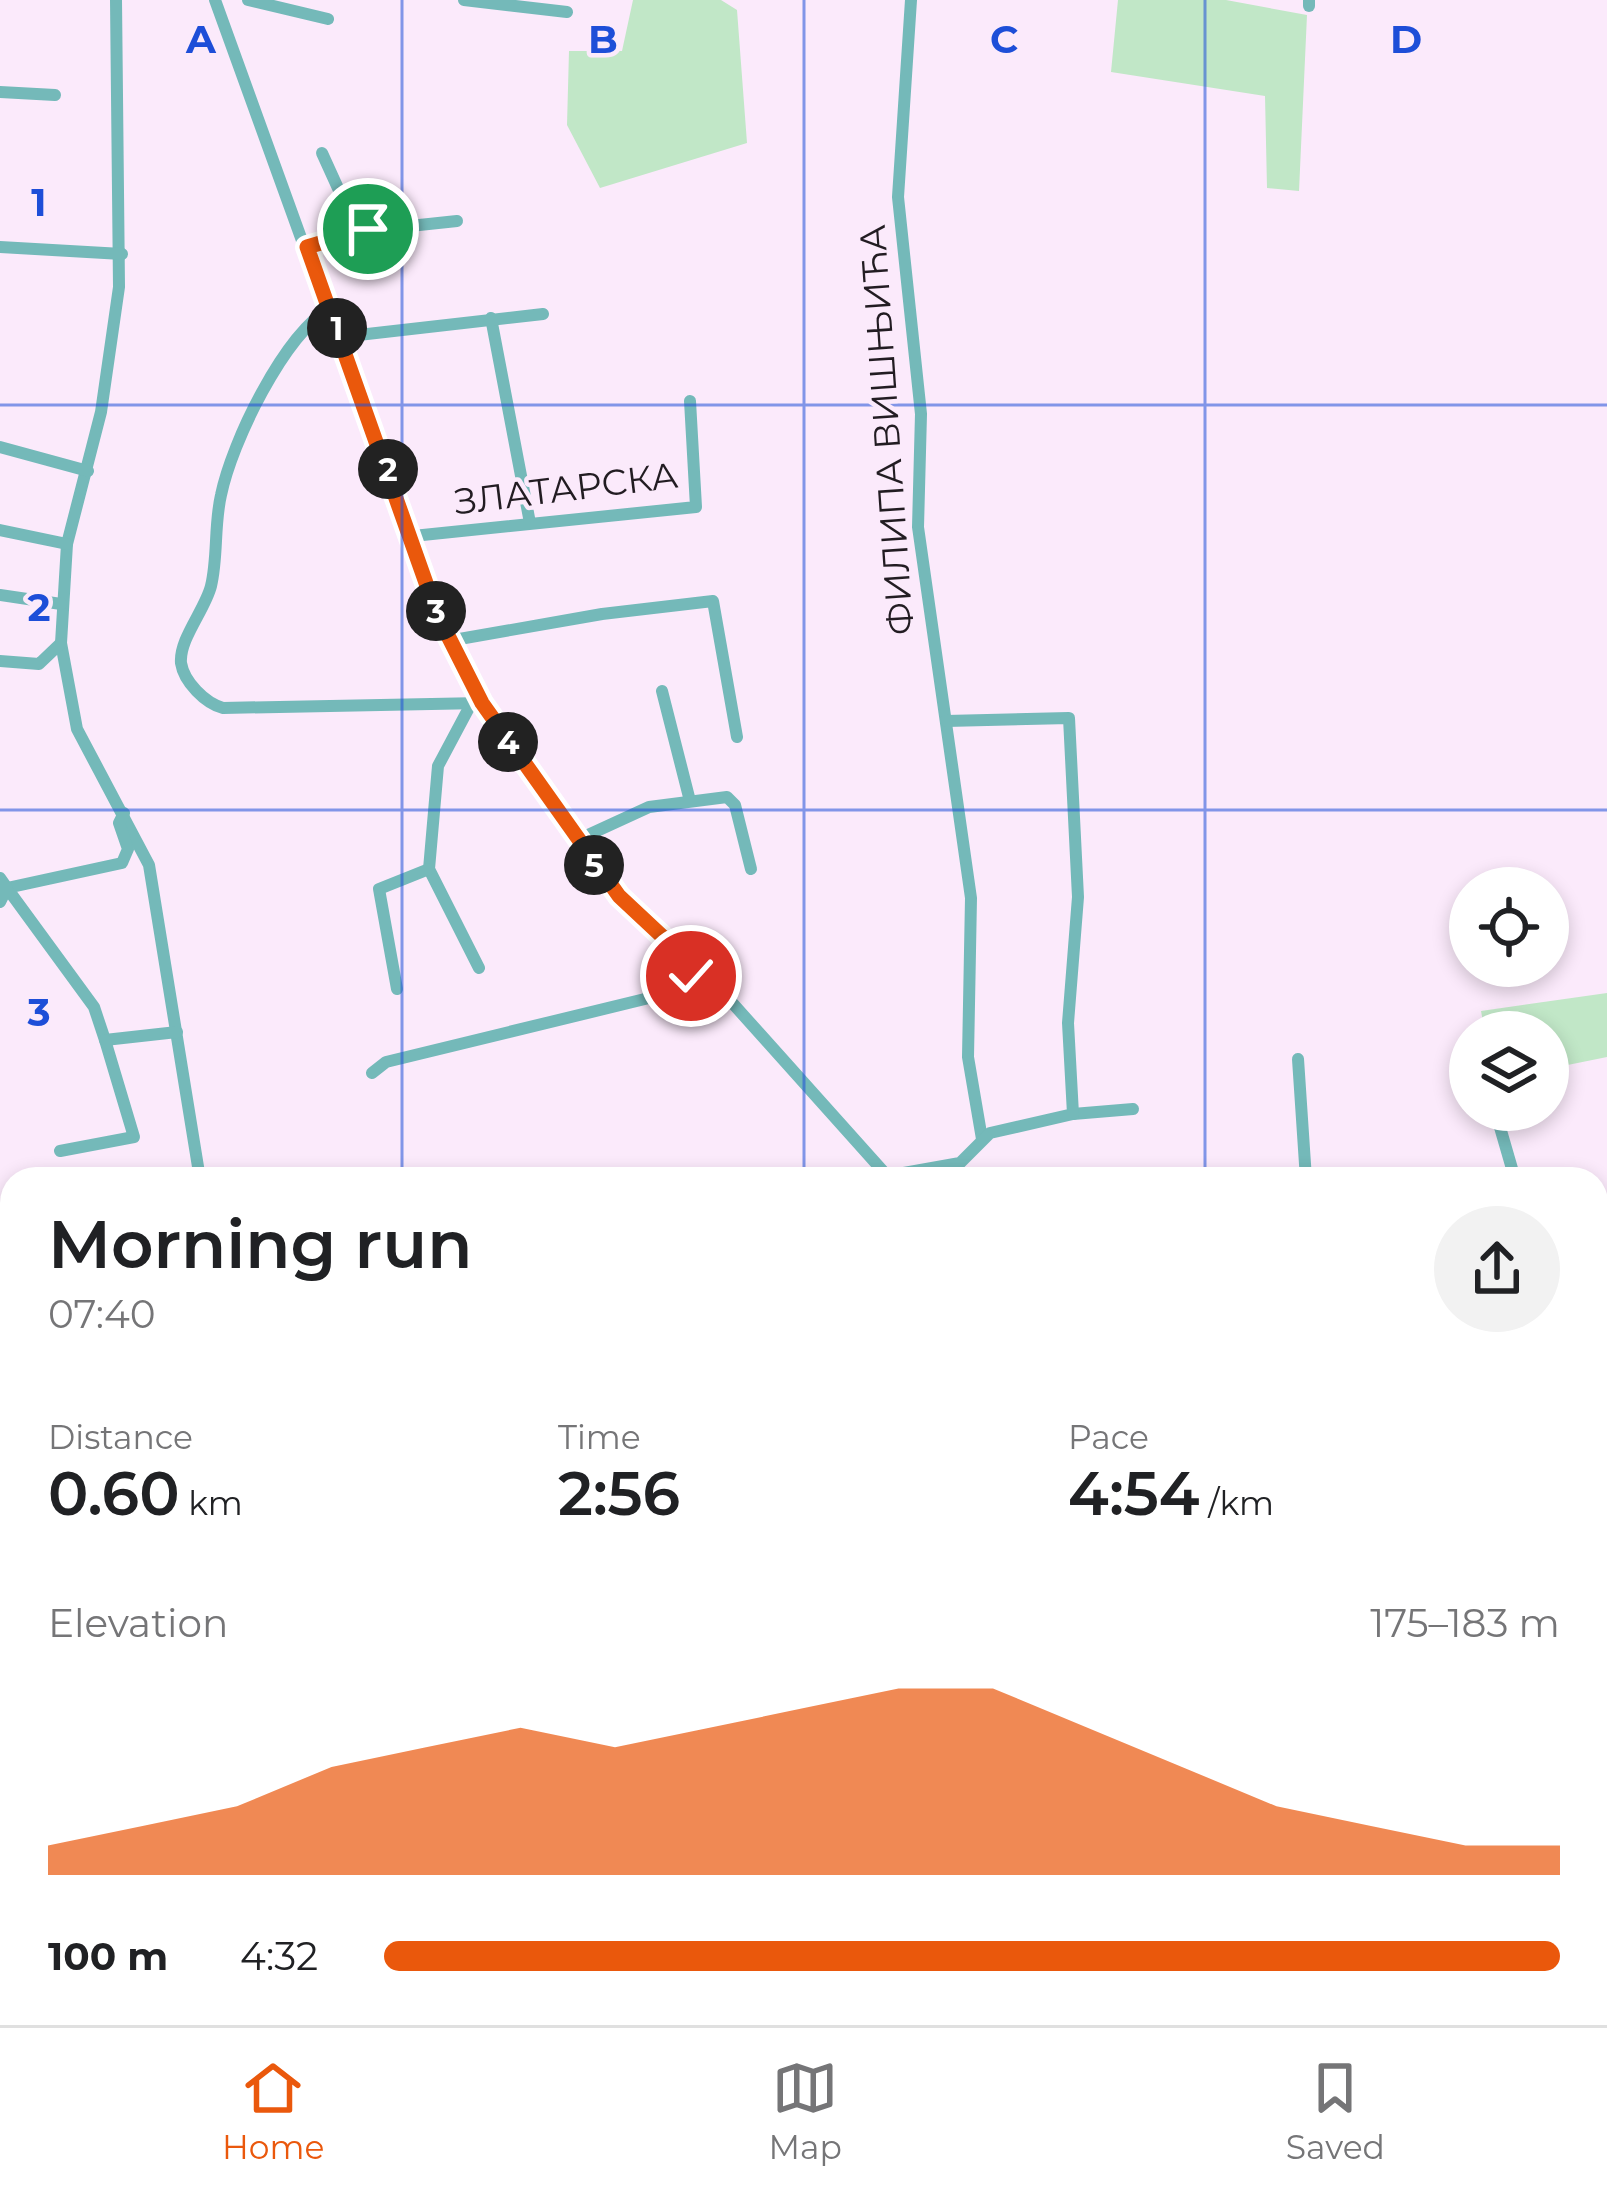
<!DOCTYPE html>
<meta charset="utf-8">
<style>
:root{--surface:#fff;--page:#f2f2f2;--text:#202124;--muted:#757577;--line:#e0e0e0;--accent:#ea580c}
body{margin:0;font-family:Montserrat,sans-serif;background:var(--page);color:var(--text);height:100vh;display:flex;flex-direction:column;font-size:45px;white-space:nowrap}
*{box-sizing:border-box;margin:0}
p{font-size:39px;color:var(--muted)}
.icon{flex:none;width:66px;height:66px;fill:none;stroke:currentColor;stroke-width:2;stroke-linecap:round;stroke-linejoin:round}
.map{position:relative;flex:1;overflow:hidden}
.sheet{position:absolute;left:0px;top:1167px;width:1608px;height:858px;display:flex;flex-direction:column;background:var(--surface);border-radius:36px 36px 0 0;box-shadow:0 6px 18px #0003}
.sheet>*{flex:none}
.tools{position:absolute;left:1449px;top:867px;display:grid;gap:24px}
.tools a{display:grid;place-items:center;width:120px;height:120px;border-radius:50%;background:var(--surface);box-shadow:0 6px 18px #0003;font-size:60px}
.pin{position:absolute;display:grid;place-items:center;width:102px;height:102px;color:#fff;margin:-51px;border:6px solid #fff;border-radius:50%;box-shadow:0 3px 12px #0007}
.km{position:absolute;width:60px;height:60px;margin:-30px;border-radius:50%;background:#222;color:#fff;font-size:33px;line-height:60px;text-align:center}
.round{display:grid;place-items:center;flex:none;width:126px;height:126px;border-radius:63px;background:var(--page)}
.overview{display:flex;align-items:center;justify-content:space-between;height:204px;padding:0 48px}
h1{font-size:66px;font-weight:600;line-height:90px}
.stats{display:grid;grid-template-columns:repeat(3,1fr);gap:18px;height:204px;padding:12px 48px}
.stats div{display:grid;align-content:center}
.stats b{font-size:60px;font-weight:600}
.stats small{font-size:33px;font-weight:400}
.stats p{font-size:33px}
.chart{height:336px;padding:24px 48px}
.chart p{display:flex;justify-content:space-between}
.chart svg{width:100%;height:216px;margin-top:12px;fill:var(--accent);opacity:.7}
ul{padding:0 48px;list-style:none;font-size:39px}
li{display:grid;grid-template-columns:192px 144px 1fr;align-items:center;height:90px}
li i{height:30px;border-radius:15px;background:var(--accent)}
.menu{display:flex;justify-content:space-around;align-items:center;height:168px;border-top:3px solid var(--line);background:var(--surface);font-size:33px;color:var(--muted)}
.menu a{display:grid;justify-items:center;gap:6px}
.menu .active{color:var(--accent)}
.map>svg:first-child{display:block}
.green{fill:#c1e7c7}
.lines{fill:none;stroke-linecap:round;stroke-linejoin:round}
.stream{stroke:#88eafb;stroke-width:3}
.minor{stroke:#74b9b9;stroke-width:12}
.major{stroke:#2b7f80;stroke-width:16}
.route-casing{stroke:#fff;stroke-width:24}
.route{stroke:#ea580c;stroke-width:15}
.grid{fill:none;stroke:#1d4ed8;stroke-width:3;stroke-opacity:0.55}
.labels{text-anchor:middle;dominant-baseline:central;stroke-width:9;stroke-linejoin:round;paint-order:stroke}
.street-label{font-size:36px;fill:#221c22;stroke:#fbeafb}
.grid-label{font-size:39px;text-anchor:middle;font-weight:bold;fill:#1d4ed8;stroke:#fbeafb;stroke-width:9;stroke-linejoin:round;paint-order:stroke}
</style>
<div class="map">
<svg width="1607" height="2025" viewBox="0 0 1607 2025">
<rect width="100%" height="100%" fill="#fbeafb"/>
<g class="green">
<polygon points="633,0 721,0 737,10 747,143 600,188 567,125 569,51 622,51"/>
<polygon points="1118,0 1226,0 1307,15 1299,191 1267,188 1265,96 1111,72"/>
<polygon points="1607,993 1607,1057 1548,1069 1548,1032 1485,1032 1481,1011"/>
</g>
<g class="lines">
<polyline class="stream" points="0,1650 12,1645"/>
<g class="minor">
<polyline points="116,0 119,287 101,412 67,544 61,643 77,729 149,865 200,1179"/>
<polyline points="215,0 437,614 482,703 575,841 619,896 727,997 890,1179"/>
<polyline points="248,0 328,19"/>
<polyline points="464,0 567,12"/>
<polyline points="911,0 898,197 921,414 918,527 971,898 968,1057 982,1139"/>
<polyline points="1309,6 1309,0"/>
<polyline points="0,92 55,95"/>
<polyline points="322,153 342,197 344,233"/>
<polyline points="0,247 122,254"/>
<polyline points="307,247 344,233 457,221"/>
<path d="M330 308C283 336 232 442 221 495 214 525 218 557 211 586 205 610 179 639 181 663 184 682 205 703 223 708L482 703"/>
<polyline points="491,318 530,523"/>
<polyline points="341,337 543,314"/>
<polyline points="0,447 88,471"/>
<polyline points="0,530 67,544"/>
<polyline points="413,536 696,507 690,401"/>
<polyline points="0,595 61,604"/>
<polyline points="448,641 602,614 713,601 737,737"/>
<polyline points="0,661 39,664 61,643"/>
<polyline points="662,691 690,801"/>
<polyline points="471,704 438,766 429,869 479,968"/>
<polyline points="124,813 119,823 128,849 122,863 7,888 94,1007 105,1040 177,1032"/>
<polyline points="575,841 649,807 727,797 735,805 751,869"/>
<polyline points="0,878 7,888 0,902"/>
<polyline points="397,989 379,889 429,869"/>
<polyline points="1477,1031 1477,1032"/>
<polyline points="1298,1059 1306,1179"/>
<polyline points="372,1073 386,1062 653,997 683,983 696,968"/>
<polyline points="1495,1110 1515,1179"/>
<polyline points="1073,1114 1133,1109"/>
<polyline points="60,1151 134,1137 105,1040"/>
<polyline points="887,1176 960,1163 990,1133 1073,1114 1068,1023 1078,897 1069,718 946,721"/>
<polyline points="0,1257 12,1260"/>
<polyline points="1596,1468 1607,1510"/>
<polyline points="317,2013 326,2025"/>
<polyline points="518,2013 521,2025"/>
<polyline points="1009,2013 1011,2025"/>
<polyline points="1410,2013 1416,2025"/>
<polyline points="921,2025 921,2013"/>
</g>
<g class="major">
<polyline points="0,1913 12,1920"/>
<polyline points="142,2013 156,2025"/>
</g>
</g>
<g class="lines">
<defs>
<polyline id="route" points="368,229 307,247 437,614 482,703 619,896 696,968 691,976"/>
</defs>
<use href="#route" class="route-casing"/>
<use href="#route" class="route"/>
</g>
<path class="grid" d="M402 0V1179M804 0V1179M1205 0V1179M0 405H1607M0 810H1607M0 1215H12M1596 1215H1607M0 1620H12M1596 1620H1607M402 2013V2025M804 2013V2025M1205 2013V2025"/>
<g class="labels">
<g class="street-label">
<text transform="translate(886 430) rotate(-94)">ФИЛИПА ВИШЊИЋА</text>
<text transform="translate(566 488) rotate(-7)">ЗЛАТАРСКА</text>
</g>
</g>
<g class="grid-label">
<text x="201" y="53">A</text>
<text x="603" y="53">B</text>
<text x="1004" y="53">C</text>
<text x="1406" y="53">D</text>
<text x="39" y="216">1</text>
<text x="39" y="621">2</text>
<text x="39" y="1026">3</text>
</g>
</svg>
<div class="tools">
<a><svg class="icon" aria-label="locate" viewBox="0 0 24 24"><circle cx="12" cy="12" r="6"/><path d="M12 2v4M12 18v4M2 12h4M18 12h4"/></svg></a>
<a><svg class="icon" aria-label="layers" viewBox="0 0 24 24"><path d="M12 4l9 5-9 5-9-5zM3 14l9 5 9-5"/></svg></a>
</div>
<div class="pin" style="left:368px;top:229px;background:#1e9e55"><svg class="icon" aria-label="arrive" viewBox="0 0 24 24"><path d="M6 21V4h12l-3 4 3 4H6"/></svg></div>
<div class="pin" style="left:691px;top:976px;background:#d93025"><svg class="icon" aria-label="check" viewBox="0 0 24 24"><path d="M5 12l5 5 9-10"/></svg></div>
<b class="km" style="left:337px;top:328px">1</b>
<b class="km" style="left:388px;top:469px">2</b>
<b class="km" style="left:436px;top:611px">3</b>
<b class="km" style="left:508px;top:742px">4</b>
<b class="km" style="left:594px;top:865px">5</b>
<section class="sheet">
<div class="overview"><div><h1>Morning run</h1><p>07:40</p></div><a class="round"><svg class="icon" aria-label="share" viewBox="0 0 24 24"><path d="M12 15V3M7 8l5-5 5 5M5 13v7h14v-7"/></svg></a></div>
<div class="stats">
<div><p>Distance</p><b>0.60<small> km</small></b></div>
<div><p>Time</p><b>2:56</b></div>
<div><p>Pace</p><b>4:54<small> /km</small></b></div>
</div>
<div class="chart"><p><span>Elevation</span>175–183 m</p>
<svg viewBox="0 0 160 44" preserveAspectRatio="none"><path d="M0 44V38L10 34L20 30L30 22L40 18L50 14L60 18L70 14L80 10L90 6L100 6L110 14L120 22L130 30L140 34L150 38L160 38V44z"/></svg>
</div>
<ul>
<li><b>100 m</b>4:32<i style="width:100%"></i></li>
</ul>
</section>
</div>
<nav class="menu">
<a class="active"><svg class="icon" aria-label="home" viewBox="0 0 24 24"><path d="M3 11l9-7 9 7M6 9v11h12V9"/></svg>Home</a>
<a><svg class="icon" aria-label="map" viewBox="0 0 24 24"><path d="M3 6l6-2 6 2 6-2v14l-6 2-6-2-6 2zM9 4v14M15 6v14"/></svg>Map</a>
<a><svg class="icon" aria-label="saved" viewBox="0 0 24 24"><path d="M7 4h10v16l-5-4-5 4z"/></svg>Saved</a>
</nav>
